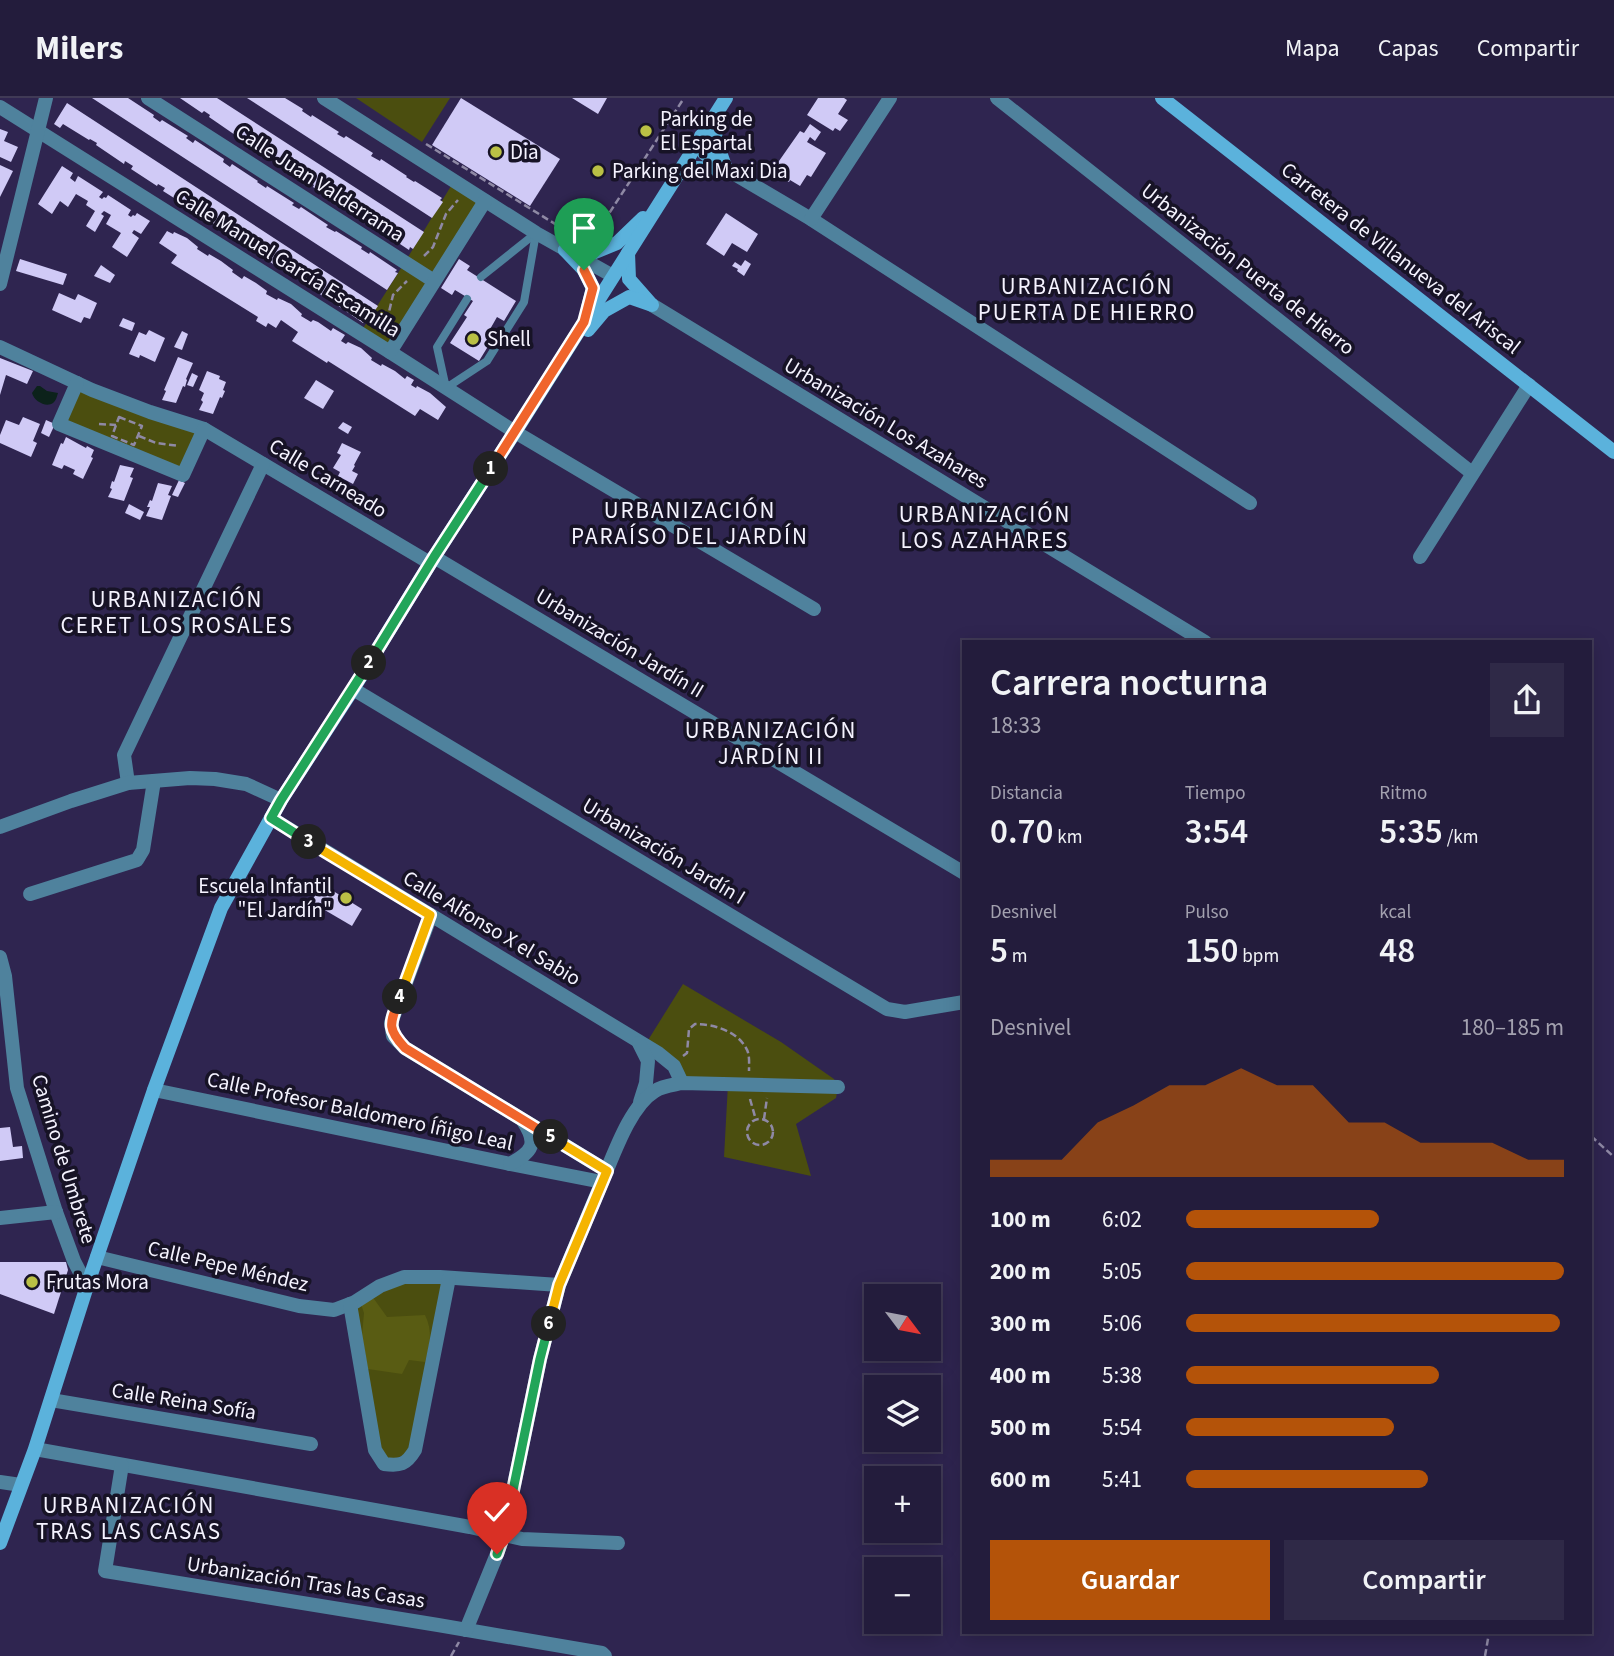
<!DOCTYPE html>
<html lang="es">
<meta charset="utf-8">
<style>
:root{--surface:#231c3c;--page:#2f2947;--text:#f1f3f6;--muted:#a3a1af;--line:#403a56;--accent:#b45309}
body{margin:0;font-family:"Source Sans 3",sans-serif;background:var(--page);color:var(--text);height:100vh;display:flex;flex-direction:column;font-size:26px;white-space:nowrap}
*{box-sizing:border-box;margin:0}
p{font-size:23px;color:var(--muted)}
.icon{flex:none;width:38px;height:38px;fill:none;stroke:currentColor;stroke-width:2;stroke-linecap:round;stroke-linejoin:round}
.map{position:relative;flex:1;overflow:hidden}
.drawer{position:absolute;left:962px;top:542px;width:630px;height:994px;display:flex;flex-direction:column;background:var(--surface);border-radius:0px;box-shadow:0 4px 18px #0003,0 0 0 2px var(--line)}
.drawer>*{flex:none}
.needle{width:46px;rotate:122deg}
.buttons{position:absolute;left:864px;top:1186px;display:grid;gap:14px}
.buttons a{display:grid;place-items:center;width:77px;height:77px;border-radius:0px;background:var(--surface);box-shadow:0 4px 18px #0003,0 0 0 2px var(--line);font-size:35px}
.pin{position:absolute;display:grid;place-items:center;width:60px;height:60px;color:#fff;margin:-72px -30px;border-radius:50% 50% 50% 0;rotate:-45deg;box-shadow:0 0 7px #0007}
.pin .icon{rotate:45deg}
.km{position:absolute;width:35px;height:35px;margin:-18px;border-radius:50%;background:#222;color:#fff;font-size:19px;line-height:35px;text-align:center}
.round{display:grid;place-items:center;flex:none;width:74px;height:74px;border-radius:0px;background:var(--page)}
.summary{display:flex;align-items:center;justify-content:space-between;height:119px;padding:0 28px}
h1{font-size:38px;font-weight:600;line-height:52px}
.metrics{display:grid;grid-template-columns:repeat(3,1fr);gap:10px;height:119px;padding:7px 28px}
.metrics div{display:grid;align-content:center}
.metrics b{font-size:35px;font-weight:600}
.metrics small{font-size:19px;font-weight:400}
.metrics p{font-size:19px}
.chart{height:196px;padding:14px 28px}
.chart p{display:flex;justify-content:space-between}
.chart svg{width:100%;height:126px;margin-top:7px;fill:var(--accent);opacity:.7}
.action{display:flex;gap:14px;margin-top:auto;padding:14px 28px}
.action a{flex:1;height:80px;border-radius:0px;background:var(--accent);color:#fff;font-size:28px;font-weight:600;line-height:80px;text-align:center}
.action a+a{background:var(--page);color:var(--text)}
ul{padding:0 28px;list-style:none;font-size:23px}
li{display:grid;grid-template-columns:112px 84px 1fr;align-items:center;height:52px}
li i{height:18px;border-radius:9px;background:var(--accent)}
header{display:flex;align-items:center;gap:42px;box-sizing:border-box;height:98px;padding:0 35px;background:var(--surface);border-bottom:2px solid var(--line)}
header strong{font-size:33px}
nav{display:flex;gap:38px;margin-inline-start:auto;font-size:24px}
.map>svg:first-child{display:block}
.green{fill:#4b4e0f}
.forest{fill:#595c13}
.water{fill:#0c221b}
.building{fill:#d0caf6}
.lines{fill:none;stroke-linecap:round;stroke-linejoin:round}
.path{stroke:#8f89a5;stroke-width:2.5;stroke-dasharray:7 3.5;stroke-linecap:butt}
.lane{stroke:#4f829d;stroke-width:8}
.street{stroke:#4f829d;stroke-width:14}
.secondary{stroke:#5bb2dc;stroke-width:14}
.split-1-casing{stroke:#fff;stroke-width:14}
.split-2-casing{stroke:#fff;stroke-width:14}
.split-3-casing{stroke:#fff;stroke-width:14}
.split-4-casing{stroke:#fff;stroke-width:14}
.split-5-casing{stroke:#fff;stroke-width:14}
.split-6-casing{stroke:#fff;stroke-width:14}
.split-7-casing{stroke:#fff;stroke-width:14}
.split-1{stroke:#f0652b;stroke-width:9}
.split-2{stroke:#22a559;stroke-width:9}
.split-3{stroke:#22a559;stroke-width:9}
.split-4{stroke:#f5b400;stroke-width:9}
.split-5{stroke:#f0652b;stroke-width:9}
.split-6{stroke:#f5b400;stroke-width:9}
.split-7{stroke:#22a559;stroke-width:9}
.poi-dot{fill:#bac045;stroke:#171326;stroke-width:2.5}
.labels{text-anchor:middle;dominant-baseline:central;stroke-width:7;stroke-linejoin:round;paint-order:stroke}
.poi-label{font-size:21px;fill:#f5f3ff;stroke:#171326;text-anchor:start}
.street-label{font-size:21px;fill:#f5f3ff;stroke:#171326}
.neighbourhood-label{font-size:23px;letter-spacing:2px;fill:#f5f3ff;stroke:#171326}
</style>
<header>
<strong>Milers</strong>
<nav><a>Mapa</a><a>Capas</a><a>Compartir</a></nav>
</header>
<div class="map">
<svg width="1614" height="1558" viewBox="0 0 1614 1558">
<rect width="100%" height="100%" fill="#2f2550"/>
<g class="green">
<polygon points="356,0 450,0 422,44"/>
<polygon points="454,83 485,103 390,254 360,235 405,164"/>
<polygon points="77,285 204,331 183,377 59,326"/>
<polygon points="683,886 781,944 834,981 838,989 836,1000 796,1026 811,1078 724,1059 728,986 682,985 645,947"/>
<polygon points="449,1180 415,1352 384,1366 355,1204 380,1188"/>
</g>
<path class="forest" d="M366 1201H374L387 1219 425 1217C433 1233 430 1247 425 1264L409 1262 402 1276 368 1271 362 1238 364 1215 361 1206Z"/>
<path class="water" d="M37 288H40L47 293 58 295C57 298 56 303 53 305 46 310 34 303 32 295Z"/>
<g class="building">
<polygon points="92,0 128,0 154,17 153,19 160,24 162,22 188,38 186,40 193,45 195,42 224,61 223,64 230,69 232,66 258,83 257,84 266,90 267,88 294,105 292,107 299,111 301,109 328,127 326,129 335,134 336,133 362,149 361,151 369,156 370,154 397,172 395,174 398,175 387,192"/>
<polygon points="180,0 217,0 424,134 413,151 410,149 409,152 382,134 383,133 376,128 375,129 348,112 350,110 342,104 340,107 313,89 314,87 308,82 306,84 280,67 282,65 272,59 271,61 245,44 247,41 240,36 238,39 209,19 210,17 204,13 202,15"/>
<polygon points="247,0 285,0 303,11 302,13 311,19 312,17 339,34 337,36 344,40 346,38 373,55 371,58 380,63 381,61 407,78 406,79 414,84 415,83 442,100 440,102 443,104 432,120"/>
<polygon points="461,0 560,61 530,108 432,47"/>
<polygon points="572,0 607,0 598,16"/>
<polygon points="818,0 844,0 847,2 838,16 848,22 840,33 835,30 833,33 807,17"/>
<polygon points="67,5 378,208 367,224 365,223 363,225 337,207 338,206 330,201 329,202 303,185 304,183 296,178 295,180 267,162 269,160 262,155 261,158 235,140 236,138 227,132 226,134 200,117 202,114 194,109 193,112 163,93 165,90 158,86 157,88 131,71 133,68 125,63 124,66 96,47 97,45 90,41 89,42 63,26 60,30 54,26"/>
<polygon points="810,26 821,34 815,43 810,39 807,44 826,55 811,79 807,77 800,88 790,82 789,84 772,73 800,33 804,35"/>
<polygon points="0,31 8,34 4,43 18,49 11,64 0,59"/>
<polygon points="0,67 13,73 0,99"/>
<polygon points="62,68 73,75 70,80 75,84 78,78 103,94 99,99 102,101 104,99 106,100 108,97 131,112 128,117 131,119 133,117 135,118 137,115 150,123 141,136 134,132 132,135 139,140 127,159 112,149 121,135 106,126 111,117 104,113 101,116 104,118 95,134 86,128 95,113 86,107 88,103 76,96 68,109 60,103 52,116 38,106"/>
<polygon points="726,115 758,136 747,154 732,145 724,158 706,146"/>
<polygon points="167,133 173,136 174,134 187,140 198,149 197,151 208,158 209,156 221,163 233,172 232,174 242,181 244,178 256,185 267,193 266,196 277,202 278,200 291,206 302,216 301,218 311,224 313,222 318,224 331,233 333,230 345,237 341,243 346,246 348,244 361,250 372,260 371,262 381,268 382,266 395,273 405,281 407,278 414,282 411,287 416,290 417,288 430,295 446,309 438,322 420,311 415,318 328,263 327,265 292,243 298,234 281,222 276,230 268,225 266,229 256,223 258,219 171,165 177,157 159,145"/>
<polygon points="20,161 67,176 63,187 16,173"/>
<polygon points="459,161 470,168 467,172 516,203 504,223 497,219 489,233 495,237 479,263 450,245 467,219 464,217 473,203 455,192 452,197 441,190"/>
<polygon points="745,162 751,166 744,178 737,173 738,171 732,168 735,164 741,168"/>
<polygon points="101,167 115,177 110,185 94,178"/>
<polygon points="59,195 75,202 78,196 97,205 90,221 84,219 81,225 52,212"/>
<polygon points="123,220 135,225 132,233 119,228"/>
<polygon points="149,232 165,240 155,264 140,257 139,260 129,256 139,234 146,237"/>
<polygon points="182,233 188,236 182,252 174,249"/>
<polygon points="178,259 193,265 186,281 187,282 185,289 183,288 176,305 162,302 166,293 164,292"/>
<polygon points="0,260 33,273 27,286 6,277 0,297"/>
<polygon points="207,273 220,278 219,281 226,284 223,292 225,293 222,300 220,299 213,316 199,312 203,304 201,302 204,295 199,292"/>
<polygon points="192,275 198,278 193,289 187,287"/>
<polygon points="316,282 334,293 323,311 304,300"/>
<polygon points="23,319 40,326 33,343 37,345 31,359 0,345 0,337 6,322 19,327"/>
<polygon points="46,322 55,326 49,339 41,335"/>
<polygon points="343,324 352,329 348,336 338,330"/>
<polygon points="66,339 86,350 87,348 94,352 91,359 93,360 83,381 73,376 75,372 64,367 62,371 52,367 61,345 63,346"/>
<polygon points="342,345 361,354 354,367 355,368 352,373 358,376 353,386 338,378 340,374 333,370 341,357 337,355"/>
<polygon points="120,367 134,370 130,379 133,380 124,403 108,399 112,391 110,390 112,383 114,384"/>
<polygon points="179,382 185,385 178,399 172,397"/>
<polygon points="158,385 172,388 168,397 171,398 162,422 146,418 150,409 147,409 150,402 152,403"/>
<polygon points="129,406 144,414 140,422 125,415"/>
<polygon points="322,786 362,811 352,828 311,804"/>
<polygon points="10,1029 13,1049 22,1048 23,1060 0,1063 0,1030"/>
<polygon points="0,1164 66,1164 68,1172 54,1216 0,1196"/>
</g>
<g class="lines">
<g class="path">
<polyline points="426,46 560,129"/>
<polyline points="589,136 597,134 684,0"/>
<polyline points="424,158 433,149 446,116 458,102"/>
<polyline points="378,230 389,214 393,197 407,183"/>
<polygon points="119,319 142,328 134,347 112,338"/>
<polyline points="99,326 116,327"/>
<polyline points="139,338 156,345 179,348"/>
<path d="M683 958 687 955 689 931 695 926C713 926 737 933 746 950 750 956 749 965 749 973"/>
<polyline points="750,1001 756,1022"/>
<circle cx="760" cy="1034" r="13"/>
<polyline points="764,1021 767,1000"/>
<polyline points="1591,1038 1614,1059"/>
<polyline points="451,1558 459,1544"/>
<polyline points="1485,1558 1489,1535"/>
</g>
<g class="lane">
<polyline points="481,179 536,135"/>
<polyline points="467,201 437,249 446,290 487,263 524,204 536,135"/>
</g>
<g class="street">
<polyline points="148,0 434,183"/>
<polyline points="324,0 536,135 613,178"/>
<polyline points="997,0 1472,375"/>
<polyline points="0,9 390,254 515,334 814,511"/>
<polyline points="726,71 811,121 1250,405"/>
<polyline points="811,121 890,0"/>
<polyline points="0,186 46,0"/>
<polyline points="652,207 1205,544"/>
<polyline points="0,249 92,292 150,314 204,331 430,465"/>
<polyline points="390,254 485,103"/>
<polyline points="77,285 59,326 183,377 204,331"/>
<polyline points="434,459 964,775"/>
<polyline points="1420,459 1529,287"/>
<polyline points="353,591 887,911 905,914 964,904"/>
<polyline points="128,685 124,657 263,366"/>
<polyline points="271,720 658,955 674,968 682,985"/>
<polyline points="0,729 71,703 128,685 190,680 215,681 246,686 281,702"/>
<polyline points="30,796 137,762 143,752 154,683"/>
<polyline points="431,817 391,925 393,938 405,950 607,1073"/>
<polyline points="0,859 5,878 17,990 56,1114 74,1163 87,1188"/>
<polyline points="639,945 648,963 646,985 640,1004"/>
<path d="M154 992 510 1066 602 1084C614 1056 630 1008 655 993 662 988 673 987 682 985L838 989"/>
<path d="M510 1066C533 1053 538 1046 523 1023"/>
<polyline points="0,1120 56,1114"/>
<polyline points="97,1159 299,1208 334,1212 355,1204 380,1188 404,1179 440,1179 559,1187"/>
<path d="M350 1206 375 1352 384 1366C400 1368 406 1367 415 1352L449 1180"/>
<polyline points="51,1302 311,1346"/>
<polyline points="35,1351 470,1429 522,1441 618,1445"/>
<polyline points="122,1367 105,1473 438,1527 602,1555 605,1558"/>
<polyline points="0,1384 21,1387"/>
<polyline points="466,1532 497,1456 504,1436 540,1261 559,1187 602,1084"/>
</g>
<g class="secondary">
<polyline points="1162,0 1614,354"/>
<polyline points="718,15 715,40 726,71"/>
<polyline points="701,38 704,55 726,71"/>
<polyline points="677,76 695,70 726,71"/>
<polyline points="574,136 578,146 589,153"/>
<polyline points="565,152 595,154 617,145 643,120"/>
<polyline points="565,152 584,172 593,190 588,210"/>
<polyline points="628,155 629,181 651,206"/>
<polyline points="588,232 604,213 629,199 652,207"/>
<polyline points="0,1445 35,1351 87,1188 154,992 221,810 281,702 353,591 434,459 515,334 726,0"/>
</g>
</g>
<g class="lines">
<defs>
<polyline id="split-1" points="491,371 584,224 593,190 584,172"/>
<polyline id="split-2" points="369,565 434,459 491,371"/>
<polyline id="split-3" points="309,744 271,720 281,702 369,565"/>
<polyline id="split-4" points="309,744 430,817 400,899"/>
<path id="split-5" d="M400 899C391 924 385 929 405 950L551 1039"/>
<polyline id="split-6" points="549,1226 559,1187 607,1073 551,1039"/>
<polyline id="split-7" points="497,1456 504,1436 540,1261 549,1226"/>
</defs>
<use href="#split-1" class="split-1-casing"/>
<use href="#split-2" class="split-2-casing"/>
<use href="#split-3" class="split-3-casing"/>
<use href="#split-4" class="split-4-casing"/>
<use href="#split-5" class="split-5-casing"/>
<use href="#split-6" class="split-6-casing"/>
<use href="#split-7" class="split-7-casing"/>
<use href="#split-1" class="split-1"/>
<use href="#split-2" class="split-2"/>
<use href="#split-3" class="split-3"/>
<use href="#split-4" class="split-4"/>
<use href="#split-5" class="split-5"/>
<use href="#split-6" class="split-6"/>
<use href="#split-7" class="split-7"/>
</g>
<g class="poi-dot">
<circle cx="646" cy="33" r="7"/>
<circle cx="496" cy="54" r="7"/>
<circle cx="598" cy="73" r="7"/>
<circle cx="473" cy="241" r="7"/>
<circle cx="346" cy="800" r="7"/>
<circle cx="32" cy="1184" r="7"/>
</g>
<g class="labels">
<g class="poi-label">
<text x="660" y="21">Parking de<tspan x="660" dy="24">El Espartal</tspan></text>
<text x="510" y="54">Dia</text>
<text x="612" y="73">Parking del Maxi Dia</text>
<text x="487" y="241">Shell</text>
<text x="332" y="788" text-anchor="end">Escuela Infantil<tspan x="332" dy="24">"El Jardín"</tspan></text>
<text x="46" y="1184">Frutas Mora</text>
</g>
<g class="street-label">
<text transform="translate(320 85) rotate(33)">Calle Juan Valderrama</text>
<text transform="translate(1401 160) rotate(38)">Carretera de Villanueva del Ariscal</text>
<text transform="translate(288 165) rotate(32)">Calle Manuel García Escamilla</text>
<text transform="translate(1248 171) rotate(38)">Urbanización Puerta de Hierro</text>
<text transform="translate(886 325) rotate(31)">Urbanización Los Azahares</text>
<text transform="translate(328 380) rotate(31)">Calle Carneado</text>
<text transform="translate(620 545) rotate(31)">Urbanización Jardín II</text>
<text transform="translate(664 753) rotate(31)">Urbanización Jardín I</text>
<text transform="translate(492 830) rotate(31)">Calle Alfonso X el Sabio</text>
<text transform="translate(360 1013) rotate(12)">Calle Profesor Baldomero Íñigo Leal</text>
<text transform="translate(64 1061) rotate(73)">Camino de Umbrete</text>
<text transform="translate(228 1168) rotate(13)">Calle Pepe Méndez</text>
<text transform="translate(184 1303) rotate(9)">Calle Reina Sofía</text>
<text transform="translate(306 1484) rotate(9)">Urbanización Tras las Casas</text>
</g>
<g class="neighbourhood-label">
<text x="1087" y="188">URBANIZACIÓN<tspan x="1087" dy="26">PUERTA DE HIERRO</tspan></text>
<text x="690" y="412">URBANIZACIÓN<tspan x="690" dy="26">PARAÍSO DEL JARDÍN</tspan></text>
<text x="985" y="416">URBANIZACIÓN<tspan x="985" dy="26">LOS AZAHARES</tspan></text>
<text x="177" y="501">URBANIZACIÓN<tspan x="177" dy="26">CERET LOS ROSALES</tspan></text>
<text x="771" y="632">URBANIZACIÓN<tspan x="771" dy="26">JARDÍN II</tspan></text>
<text x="129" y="1407">URBANIZACIÓN<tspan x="129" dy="26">TRAS LAS CASAS</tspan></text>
</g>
</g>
</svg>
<div class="buttons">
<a><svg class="needle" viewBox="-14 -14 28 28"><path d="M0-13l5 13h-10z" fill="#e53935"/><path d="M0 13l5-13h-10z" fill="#a3a1af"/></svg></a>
<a><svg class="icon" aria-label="layers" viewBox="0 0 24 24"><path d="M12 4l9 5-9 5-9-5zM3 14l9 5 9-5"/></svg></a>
<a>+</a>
<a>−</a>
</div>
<div class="pin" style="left:584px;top:172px;background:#1e9e55"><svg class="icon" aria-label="arrive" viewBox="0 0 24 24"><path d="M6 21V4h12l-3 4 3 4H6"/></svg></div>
<div class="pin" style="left:497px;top:1456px;background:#d93025"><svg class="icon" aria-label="check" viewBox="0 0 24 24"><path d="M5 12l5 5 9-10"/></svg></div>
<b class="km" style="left:491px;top:371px">1</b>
<b class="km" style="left:369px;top:565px">2</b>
<b class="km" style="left:309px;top:744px">3</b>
<b class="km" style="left:400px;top:899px">4</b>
<b class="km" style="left:551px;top:1039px">5</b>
<b class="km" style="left:549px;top:1226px">6</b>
<section class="drawer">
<div class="summary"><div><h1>Carrera nocturna</h1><p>18:33</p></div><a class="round"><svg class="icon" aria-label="share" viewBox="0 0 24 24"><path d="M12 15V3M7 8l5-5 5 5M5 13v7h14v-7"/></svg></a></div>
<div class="metrics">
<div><p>Distancia</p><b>0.70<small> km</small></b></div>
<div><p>Tiempo</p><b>3:54</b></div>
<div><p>Ritmo</p><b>5:35<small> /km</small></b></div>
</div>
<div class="metrics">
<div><p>Desnivel</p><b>5<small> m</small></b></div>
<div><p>Pulso</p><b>150<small> bpm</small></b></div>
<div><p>kcal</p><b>48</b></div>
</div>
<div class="chart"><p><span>Desnivel</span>180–185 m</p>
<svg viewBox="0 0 160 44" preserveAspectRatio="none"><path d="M0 44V38L10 38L20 38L30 25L40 19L50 12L60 12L70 6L80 12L90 12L100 25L110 25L120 32L130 32L140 32L150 38L160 38V44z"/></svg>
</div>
<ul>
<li><b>100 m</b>6:02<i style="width:51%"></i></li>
<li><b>200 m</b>5:05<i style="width:100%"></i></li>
<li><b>300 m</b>5:06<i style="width:99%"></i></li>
<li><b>400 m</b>5:38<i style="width:67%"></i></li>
<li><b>500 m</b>5:54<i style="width:55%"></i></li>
<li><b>600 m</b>5:41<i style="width:64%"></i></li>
</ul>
<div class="action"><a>Guardar</a><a>Compartir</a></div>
</section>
</div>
